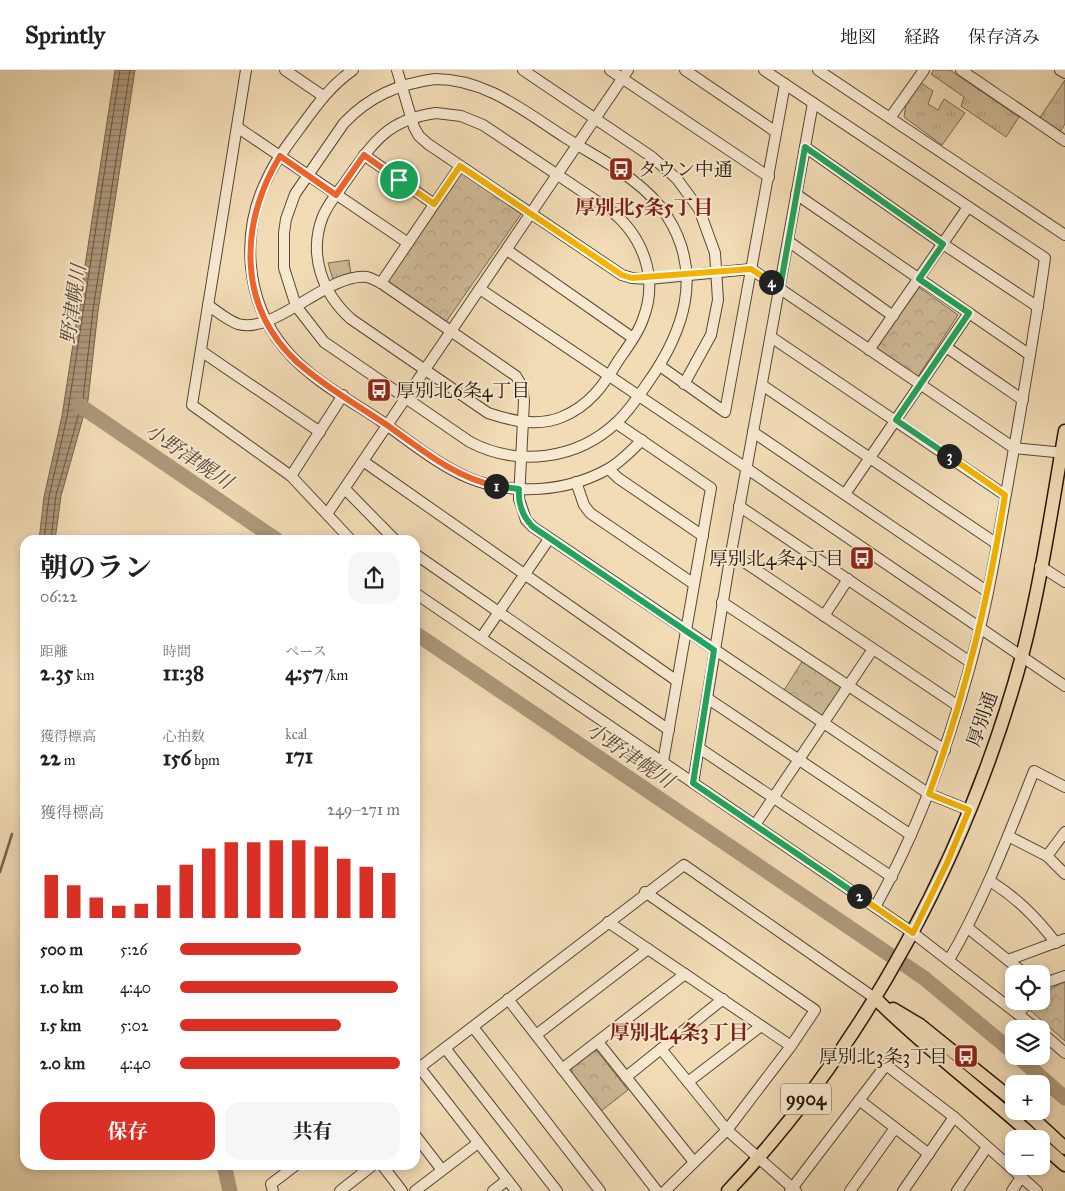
<!DOCTYPE html>
<html lang="ja">
<meta charset="utf-8">
<style>
:root{--surface:#fff;--page:#f6f6f6;--text:#202124;--muted:#757577;--line:#e0e0e0;--accent:#d93025}
body{margin:0;font-family:"IM FELL Great Primer","Noto Serif JP",serif;background:var(--page);color:var(--text);height:100vh;display:flex;flex-direction:column;font-size:19px;white-space:nowrap}
*{box-sizing:border-box;margin:0}
p{font-size:16px;color:var(--muted)}
.icon{flex:none;width:28px;height:28px;fill:none;stroke:currentColor;stroke-width:2;stroke-linecap:round;stroke-linejoin:round}
.map{position:relative;flex:1;overflow:hidden}
.drawer{position:absolute;left:20px;top:465px;width:400px;height:635px;display:flex;flex-direction:column;background:var(--surface);border-radius:15px;box-shadow:0 2px 8px #0003}
.drawer>*{flex:none}
.buttons{position:absolute;left:1005px;top:895px;display:grid;gap:10px}
.buttons a{display:grid;place-items:center;width:45px;height:45px;border-radius:10px;background:var(--surface);box-shadow:0 2px 8px #0003;font-size:25px}
.pin{position:absolute;display:grid;place-items:center;width:42px;height:42px;color:#fff;margin:-21px;border:2px solid #fff;border-radius:50%;box-shadow:0 1px 5px #0007}
.km{position:absolute;width:25px;height:25px;margin:-12px;border-radius:50%;background:#222;color:#fff;font-size:14px;line-height:25px;text-align:center}
.round{display:grid;place-items:center;flex:none;width:52px;height:52px;border-radius:15px;background:var(--page)}
.summary{display:flex;align-items:center;justify-content:space-between;height:85px;padding:0 20px}
h1{font-size:28px;font-weight:700;line-height:38px}
.stats{display:grid;grid-template-columns:repeat(3,1fr);gap:8px;height:85px;padding:5px 20px}
.stats div{display:grid;align-content:center}
.stats b{font-size:21px;font-weight:700}
.stats small{font-size:14px;font-weight:400}
.stats p{font-size:14px}
.chart{height:140px;padding:10px 20px}
.chart p{display:flex;justify-content:space-between}
.chart svg{width:100%;height:90px;margin-top:5px;stroke:var(--accent);stroke-width:6}
.cta{display:flex;gap:10px;margin-top:auto;padding:10px 20px}
.cta a{flex:1;height:58px;border-radius:15px;background:var(--accent);color:#fff;font-size:20px;font-weight:700;line-height:58px;text-align:center}
.cta a+a{background:var(--page);color:var(--text)}
ul{padding:0 20px;list-style:none;font-size:16px}
li{display:grid;grid-template-columns:80px 60px 1fr;align-items:center;height:38px}
li i{height:12px;border-radius:6px;background:var(--accent)}
header{display:flex;align-items:center;gap:30px;box-sizing:border-box;height:70px;padding:0 25px;background:var(--surface);border-bottom:1px solid var(--line)}
header strong{font-size:24px}
nav{display:flex;gap:28px;margin-inline-start:auto;font-size:18px}
.map>svg:first-child{display:block}
.grass{fill:url(#grass-tufts);stroke:#7a6850}
.park{fill:url(#park-crowns);stroke:#7a6850}
.water{fill:url(#water-rules);stroke:#76644c}
.lines{fill:none;stroke-linecap:round;stroke-linejoin:round}
.shore{stroke:#685640;stroke-width:1}
.stream{stroke:#76644c;stroke-width:2.5}
.river{stroke:#ac987a;stroke-width:15}
.minor-casing{stroke:#584733;stroke-width:12}
.major-casing{stroke:#251507;stroke-width:15}
.minor{stroke:#f7e8d0;stroke-width:10}
.major{stroke:#f2dcb6;stroke-width:12}
.split-1-casing{stroke:#fff;stroke-width:10}
.split-2-casing{stroke:#fff;stroke-width:10}
.split-3-casing{stroke:#fff;stroke-width:10}
.split-4-casing{stroke:#fff;stroke-width:10}
.split-5-casing{stroke:#fff;stroke-width:10}
.split-1{stroke:#f0652b;stroke-width:6}
.split-2{stroke:#22a559;stroke-width:6}
.split-3{stroke:#f5b400;stroke-width:6}
.split-4{stroke:#22a559;stroke-width:6}
.split-5{stroke:#f5b400;stroke-width:6}
.labels{text-anchor:middle;dominant-baseline:central;stroke-width:4;stroke-linejoin:round;paint-order:stroke}
.shield{fill:#f7e8d0;stroke:#645443;stroke-width:1}
.shield-label{font-size:18px;font-weight:bold;fill:#251507}
.poi-label{font-size:19px;fill:#251507;stroke:#f7e8d0;text-anchor:start}
.street-label{font-size:19px;fill:#251507;stroke:#f7e8d0}
.neighbourhood-label{font-size:20px;font-weight:bold;fill:#7a1f14;stroke:#f7e8d0}
.water-label{font-size:20px;font-style:italic;fill:#5b4935;stroke:#f7e8d0}
</style>
<header>
<strong>Sprintly</strong>
<nav><a>地図</a><a>経路</a><a>保存済み</a></nav>
</header>
<div class="map">
<svg width="1065" height="1121" viewBox="0 0 1065 1121">
<defs>
<pattern id="grass-tufts" width="24" height="20" patternUnits="userSpaceOnUse" patternTransform="scale(1.25)"><rect width="24" height="20" fill="#cfba98"/><path d="M3 7l-1-3M5 7V3M7 7l1-3M15 17l-1-3M17 17v-4M19 17l1-3" fill="none" stroke="#b29f82"/></pattern>
<pattern id="park-crowns" width="20" height="18" patternUnits="userSpaceOnUse" patternTransform="scale(1.25)"><rect width="20" height="18" fill="#cfba98"/><path d="M2 6a3 3 0 1 1 6 0M12 15a3 3 0 1 1 6 0" fill="none" stroke="#b29f82"/></pattern>
<pattern id="water-rules" width="6" height="5" patternUnits="userSpaceOnUse" patternTransform="scale(1.25)"><rect width="6" height="5" fill="#ac987a"/><path d="M0 2.5h6" fill="none" stroke="#8c7b62"/></pattern>
</defs>
<rect width="100%" height="100%" fill="#f2dcb6"/>
<filter id="stains"><feTurbulence type="fractalNoise" baseFrequency=".004" numOctaves="4"/><feColorMatrix values="0 0 0 0 .2 0 0 0 0 .09 0 0 0 0 .02 0 0 0 .5 -.17"/></filter>
<radialGradient id="worn" r=".72"><stop offset=".6" stop-color="#630" stop-opacity="0"/><stop offset="1" stop-color="#630" stop-opacity=".3"/></radialGradient>
<g class="grass">
<polygon points="934,0 950,0 1019,47 1006,67 961,36 964,27 931,4"/>
<polygon points="1065,10 1065,54 1059,63 1039,49"/>
<polygon points="921,13 933,21 928,34 938,40 944,29 965,43 942,75 904,47 906,34"/>
<polygon points="349,190 351,205 333,210 328,193"/>
</g>
<g class="park">
<polygon points="460,102 521,144 446,252 387,211"/>
<polygon points="919,217 958,245 917,308 876,279"/>
<polygon points="805,587 848,616 823,653 781,625"/>
<path d="M1065 912V971L1031 941C1042 927 1046 919 1065 912Z"/>
<polygon points="594,981 597,981 628,1020 601,1041 572,1004 572,998"/>
</g>
<polygon class="water" points="115,0 135,0 98,241 88,330 61,426 55,470 39,470 44,427 62,346"/>
<g class="lines">
<g class="shore">
<polyline points="44,470 49,427 67,347 120,0"/>
<polyline points="51,470 56,425 83,329 93,240 130,0"/>
</g>
<g class="stream">
<polyline points="22,734 25,722"/>
<polyline points="0,802 12,764"/>
</g>
<g class="river">
<polyline points="79,335 277,470"/>
<polyline points="415,563 924,908 1014,983"/>
<polyline points="1017,986 1065,1028"/>
<polyline points="224,1095 230,1121"/>
</g>
<defs>
<g id="minor">
<polyline points="246,0 192,335 291,406 351,470"/>
<polyline points="285,0 323,26"/>
<path d="M353 0C330 16 316 36 300 58 289 73 277 88 269 105 240 160 244 230 285 279 309 308 346 328 378 349 407 369 436 394 469 408 513 426 567 422 608 399 621 392 632 380 642 370"/>
<polyline points="397,0 414,57 419,66 428,74 622,205 632,208 649,209 751,199 1014,378 1065,383"/>
<polyline points="523,0 652,87 677,109 699,139 715,183 718,230 711,265 684,314"/>
<polyline points="610,0 769,107"/>
<polyline points="685,0 776,62"/>
<path d="M764 0 1045 188C1034 267 1020 345 1006 424 998 468 991 514 980 558 956 654 924 750 875 837"/>
<polyline points="818,0 1065,165"/>
<polyline points="961,0 1065,71"/>
<polyline points="1060,0 1065,3"/>
<path d="M435 9C486 9 524 41 566 68 601 90 644 110 667 146 704 204 684 262 647 314 638 327 629 341 617 352 577 390 518 397 470 372L324 272 296 236 284 198V163L286 149 295 124 344 53C370 26 398 14 435 9Z"/>
<path d="M436 43 461 46 483 55 610 140C643 166 659 208 643 249 638 264 627 278 618 291 604 315 589 336 562 347 538 357 512 351 488 343L351 249C322 223 308 184 323 146 329 132 340 120 348 108 374 71 389 49 436 43Z"/>
<polyline points="890,48 924,0"/>
<polyline points="237,57 408,173"/>
<polyline points="805,77 943,174 1038,237"/>
<polyline points="364,85 434,134"/>
<polyline points="796,124 1030,285"/>
<polyline points="788,171 893,246"/>
<polyline points="507,180 633,268"/>
<polyline points="381,213 460,96"/>
<polyline points="480,219 746,398 1065,616"/>
<path d="M208 235C218 242 227 250 238 254 274 265 329 202 367 207 371 208 377 211 381 213L516 306 522 316 524 331 519 429 526 450 533 457 929 724 969 740"/>
<polyline points="771,267 1005,425"/>
<polyline points="946,277 1023,330"/>
<polyline points="869,280 968,137"/>
<polyline points="201,281 320,362"/>
<polyline points="660,296 725,342 785,14"/>
<polyline points="762,315 997,474"/>
<polyline points="616,353 711,418 663,692"/>
<polyline points="753,362 988,522"/>
<polyline points="363,391 677,611"/>
<polyline points="609,399 618,408 703,466"/>
<polyline points="291,406 343,325"/>
<polyline points="576,412 584,435 590,443 694,514"/>
<polyline points="345,419 395,470"/>
<polyline points="845,424 969,243"/>
<polyline points="739,436 970,592"/>
<polyline points="327,444 628,0"/>
<polyline points="731,483 958,636"/>
<polyline points="415,484 669,660"/>
<polyline points="1040,496 1065,512"/>
<polyline points="415,523 913,863 1037,959"/>
<polyline points="722,532 945,680"/>
<polyline points="824,546 848,509"/>
<polyline points="481,568 549,469"/>
<polyline points="707,628 911,765"/>
<polyline points="699,678 892,807"/>
<polyline points="693,713 731,483 813,33"/>
<polyline points="755,755 873,579"/>
<polyline points="1008,766 1047,786 1065,804"/>
<polyline points="1047,786 1065,762"/>
<path d="M990 811C1017 828 1036 847 1056 873"/>
<polyline points="645,822 815,940 791,976 727,1060 665,1121"/>
<polyline points="608,852 791,976"/>
<polyline points="968,858 1025,904"/>
<path d="M949 890C984 830 1008 766 1034 701L1065 717"/>
<polyline points="1008,890 1065,869"/>
<polyline points="1041,918 1045,913 1065,906"/>
<polyline points="508,929 657,1121"/>
<polyline points="1019,943 1030,931"/>
<polyline points="473,957 600,1121"/>
<polyline points="1041,962 1065,983"/>
<polyline points="536,965 648,879"/>
<polyline points="598,972 694,1092"/>
<polyline points="445,978 557,1121"/>
<polyline points="661,979 727,1060 796,1121"/>
<polyline points="420,998 516,1121"/>
<polyline points="562,999 685,904"/>
<polyline points="415,1001 684,795 876,929"/>
<polyline points="626,1007 723,929"/>
<polyline points="688,1012 761,956"/>
<polyline points="859,1030 929,1084"/>
<polyline points="415,1065 442,1100"/>
<polyline points="382,1095 402,1121"/>
<polyline points="273,1121 271,1114 296,1095"/>
<polyline points="340,1121 373,1095"/>
<polyline points="415,1121 478,1073"/>
<polyline points="493,1121 507,1110"/>
<polyline points="790,1121 886,995 954,1047 1037,1121"/>
<polyline points="850,1121 895,1058"/>
<polyline points="903,1121 954,1047"/>
<polyline points="957,1121 987,1077"/>
<polyline points="1012,1121 1021,1107"/>
</g>
<g id="major">
<path d="M876 929C926 979 983 1021 1036 1069"/>
<polyline points="893,939 920,955 1014,1031"/>
<polyline points="1025,1041 1065,1078"/>
<polyline points="1041,1074 1065,1095"/>
<path d="M728 1121C866 976 970 779 1022 586 1041 513 1052 436 1065 361"/>
</g>
</defs>
<use href="#minor" class="minor-casing"/>
<use href="#major" class="major-casing"/>
<use href="#minor" class="minor"/>
<use href="#major" class="major"/>
</g>
<g class="lines">
<defs>
<path id="split-1" d="M399 110 364 85 336 125 280 86C240 153 236 235 297 292 323 315 355 334 384 353 420 378 453 407 496 416"/>
<path id="split-2" d="M496 416 519 419C518 434 522 446 533 457L714 580 693 713 859 826"/>
<path id="split-3" d="M859 826 913 863 947 793 969 740 929 724C965 627 989 527 1005 425L949 386"/>
<polyline id="split-4" points="771,212 780,218 805,77 943,174 919,209 969,243 896,350 949,386"/>
<polyline id="split-5" points="399,110 434,134 460,96 622,205 632,208 751,199 771,212"/>
</defs>
<use href="#split-1" class="split-1-casing"/>
<use href="#split-2" class="split-2-casing"/>
<use href="#split-3" class="split-3-casing"/>
<use href="#split-4" class="split-4-casing"/>
<use href="#split-5" class="split-5-casing"/>
<use href="#split-1" class="split-1"/>
<use href="#split-2" class="split-2"/>
<use href="#split-3" class="split-3"/>
<use href="#split-4" class="split-4"/>
<use href="#split-5" class="split-5"/>
</g>
<defs>
<symbol id="bus-square" viewBox="-11 -11 22 22"><rect x="-9" y="-9" width="18" height="18" rx="4" fill="#8f2418" stroke="#f7e8d0"/><path d="M-5-6H5V4H4V6H2V4H-2V6H-4V4H-5ZM-3.5-4V0h7V-4ZM-3.5 1.2v1.5H-2V1.2ZM2 1.2v1.5H3.5V1.2Z" fill="#fff"/></symbol>
</defs>
<g fill-rule="evenodd">
<use href="#bus-square" x="607" y="85" width="28" height="28"/>
<use href="#bus-square" x="365" y="306" width="28" height="28"/>
<use href="#bus-square" x="848" y="474" width="28" height="28"/>
<use href="#bus-square" x="952" y="972" width="28" height="28"/>
</g>
<g class="labels">
<rect class="shield" x="781" y="1013.5" width="50" height="31" rx="4"/>
<g class="shield-label">
<text x="806" y="1029">9904</text>
</g>
<g class="poi-label">
<text x="638" y="99">タウン中通</text>
<text x="396" y="320">厚別北6条4丁目</text>
<text x="844" y="488" text-anchor="end">厚別北4条4丁目</text>
<text x="948" y="986" text-anchor="end">厚別北3条3丁目</text>
</g>
<g class="street-label">
<text transform="translate(982 649) rotate(-71)">厚別通</text>
</g>
<g class="neighbourhood-label">
<text x="644" y="137">厚別北5条5丁目</text>
<text x="679" y="962">厚別北4条3丁目</text>
</g>
<g class="water-label">
<text transform="translate(73 234) rotate(-82)">野津幌川</text>
<text transform="translate(189 386) rotate(34)">小野津幌川</text>
<text transform="translate(630 685) rotate(34)">小野津幌川</text>
</g>
</g>
<rect width="100%" height="100%" filter="url(#stains)"/>
<rect width="100%" height="100%" fill="url(#worn)"/>
</svg>
<div class="buttons">
<a><svg class="icon" aria-label="locate" viewBox="0 0 24 24"><circle cx="12" cy="12" r="6"/><path d="M12 2v4M12 18v4M2 12h4M18 12h4"/></svg></a>
<a><svg class="icon" aria-label="layers" viewBox="0 0 24 24"><path d="M12 4l9 5-9 5-9-5zM3 14l9 5 9-5"/></svg></a>
<a>+</a>
<a>−</a>
</div>
<div class="pin" style="left:399px;top:110px;background:#1e9e55"><svg class="icon" aria-label="arrive" viewBox="0 0 24 24"><path d="M6 21V4h12l-3 4 3 4H6"/></svg></div>
<b class="km" style="left:496px;top:416px">1</b>
<b class="km" style="left:859px;top:826px">2</b>
<b class="km" style="left:949px;top:386px">3</b>
<b class="km" style="left:771px;top:212px">4</b>
<section class="drawer">
<div class="summary"><div><h1>朝のラン</h1><p>06:22</p></div><a class="round"><svg class="icon" aria-label="share" viewBox="0 0 24 24"><path d="M12 15V3M7 8l5-5 5 5M5 13v7h14v-7"/></svg></a></div>
<div class="stats">
<div><p>距離</p><b>2.35<small> km</small></b></div>
<div><p>時間</p><b>11:38</b></div>
<div><p>ペース</p><b>4:57<small> /km</small></b></div>
</div>
<div class="stats">
<div><p>獲得標高</p><b>22<small> m</small></b></div>
<div><p>心拍数</p><b>156<small> bpm</small></b></div>
<div><p>kcal</p><b>171</b></div>
</div>
<div class="chart"><p><span>獲得標高</span>249–271 m</p>
<svg viewBox="0 0 160 44" preserveAspectRatio="none"><path d="M5 44V23M15 44V28M25 44V34M35 44V38M45 44V37M55 44V28M65 44V18M75 44V10M85 44V7M95 44V7M105 44V6M115 44V6M125 44V9M135 44V15M145 44V19M155 44V22"/></svg>
</div>
<ul>
<li><b>500 m</b>5:26<i style="width:55%"></i></li>
<li><b>1.0 km</b>4:40<i style="width:99%"></i></li>
<li><b>1.5 km</b>5:02<i style="width:73%"></i></li>
<li><b>2.0 km</b>4:40<i style="width:100%"></i></li>
</ul>
<div class="cta"><a>保存</a><a>共有</a></div>
</section>
</div>
